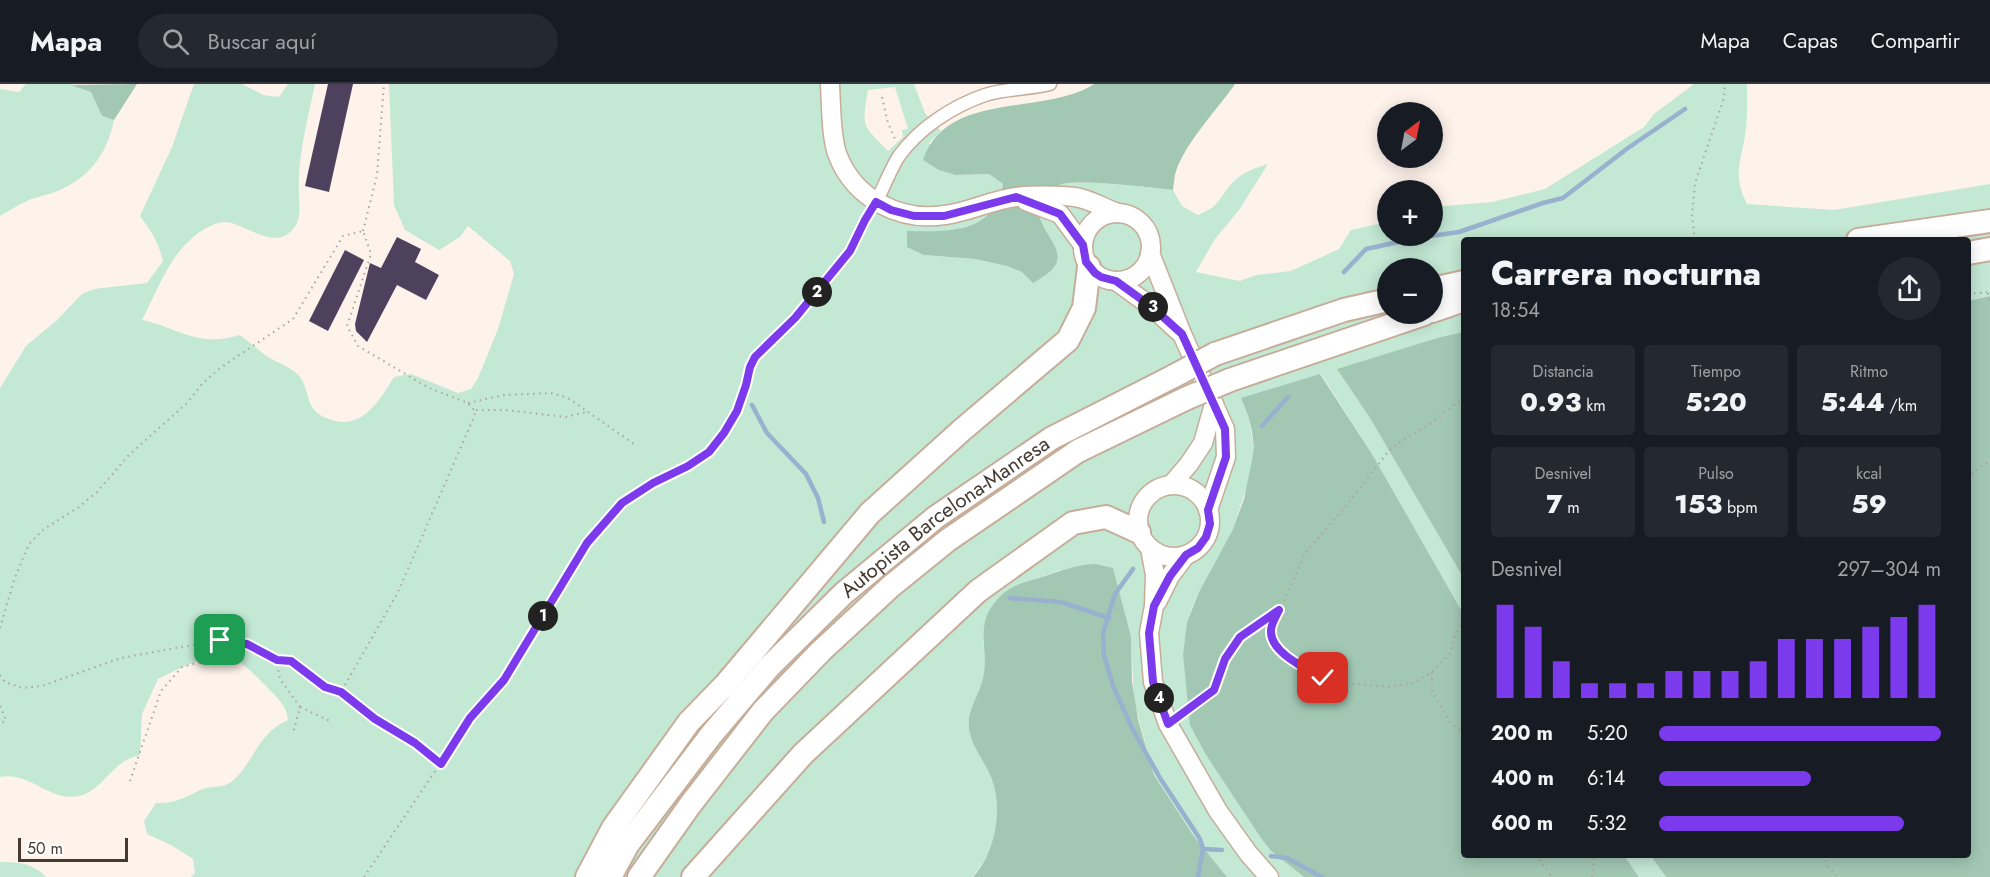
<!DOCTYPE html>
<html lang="es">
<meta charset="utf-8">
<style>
:root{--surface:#171b24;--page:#242831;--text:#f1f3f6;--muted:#9ea1a6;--line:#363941;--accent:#7c3aed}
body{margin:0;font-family:Jost,sans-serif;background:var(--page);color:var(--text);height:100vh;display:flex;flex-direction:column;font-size:22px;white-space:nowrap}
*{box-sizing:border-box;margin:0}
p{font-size:20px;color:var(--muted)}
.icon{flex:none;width:33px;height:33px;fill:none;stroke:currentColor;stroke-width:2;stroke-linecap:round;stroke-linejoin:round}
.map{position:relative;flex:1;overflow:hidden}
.panel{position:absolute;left:1461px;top:153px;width:510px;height:621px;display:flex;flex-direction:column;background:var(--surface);border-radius:6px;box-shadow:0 3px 15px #0003}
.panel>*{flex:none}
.needle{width:39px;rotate:32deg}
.buttons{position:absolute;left:1377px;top:18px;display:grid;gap:12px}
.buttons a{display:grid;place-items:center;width:66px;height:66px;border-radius:50%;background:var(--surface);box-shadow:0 3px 15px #0003;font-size:30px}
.scale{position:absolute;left:18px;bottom:15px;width:110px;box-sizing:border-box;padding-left:6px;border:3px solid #443a32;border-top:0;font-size:16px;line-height:21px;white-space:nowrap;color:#443a32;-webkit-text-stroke:4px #fff;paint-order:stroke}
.pin{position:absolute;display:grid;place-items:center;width:51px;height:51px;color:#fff;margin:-26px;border-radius:12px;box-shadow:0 3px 9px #0006}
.km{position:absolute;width:30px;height:30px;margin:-15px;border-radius:50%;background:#222;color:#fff;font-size:16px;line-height:30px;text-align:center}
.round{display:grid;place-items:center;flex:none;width:63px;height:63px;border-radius:32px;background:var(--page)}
.headline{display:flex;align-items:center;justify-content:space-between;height:102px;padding:0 30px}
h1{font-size:33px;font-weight:800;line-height:45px}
.metrics{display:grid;grid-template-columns:repeat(3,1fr);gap:9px;height:102px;padding:6px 30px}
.metrics div{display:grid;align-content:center;border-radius:6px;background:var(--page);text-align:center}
.metrics b{font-size:26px;font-weight:800}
.metrics small{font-size:16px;font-weight:400}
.metrics p{font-size:16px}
.chart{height:168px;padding:12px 30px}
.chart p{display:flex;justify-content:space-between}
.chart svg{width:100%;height:108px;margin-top:6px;stroke:var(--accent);stroke-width:6}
ul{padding:0 30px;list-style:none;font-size:20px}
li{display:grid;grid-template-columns:96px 72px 1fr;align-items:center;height:45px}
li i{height:15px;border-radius:8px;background:var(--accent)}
header{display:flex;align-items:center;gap:36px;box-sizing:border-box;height:84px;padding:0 30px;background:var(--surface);border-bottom:2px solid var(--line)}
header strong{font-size:28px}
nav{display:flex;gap:33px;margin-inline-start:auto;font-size:21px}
.search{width:420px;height:54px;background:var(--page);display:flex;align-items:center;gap:15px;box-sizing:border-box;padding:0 21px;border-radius:33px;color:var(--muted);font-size:22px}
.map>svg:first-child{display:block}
.green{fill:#c3e8d4;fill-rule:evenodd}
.forest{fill:#a2c8b4}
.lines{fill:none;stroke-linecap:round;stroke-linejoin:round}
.stream{stroke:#98b1ce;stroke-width:4.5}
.building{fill:#4d415e}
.street-casing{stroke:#c6ad99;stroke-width:15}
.secondary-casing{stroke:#c6ad99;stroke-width:21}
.highway-casing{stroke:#c6ad99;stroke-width:26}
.path{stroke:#aea49c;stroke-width:2;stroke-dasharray:1.5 4.5;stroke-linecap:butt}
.street{stroke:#fff;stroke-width:12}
.secondary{stroke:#fff;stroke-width:18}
.highway{stroke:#fff;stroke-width:22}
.highway-bridge-casing{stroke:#c6ad99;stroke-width:26;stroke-linecap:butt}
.highway-bridge{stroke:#fff;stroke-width:22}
.route-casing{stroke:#fff;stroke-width:12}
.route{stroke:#7c3aed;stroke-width:8}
.labels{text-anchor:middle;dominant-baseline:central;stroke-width:6;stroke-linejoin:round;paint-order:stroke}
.street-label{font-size:21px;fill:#443a32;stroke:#fff}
</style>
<header>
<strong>Mapa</strong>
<div class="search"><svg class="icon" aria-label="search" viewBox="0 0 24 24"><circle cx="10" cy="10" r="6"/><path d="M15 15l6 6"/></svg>Buscar aquí</div>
<nav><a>Mapa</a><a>Capas</a><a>Compartir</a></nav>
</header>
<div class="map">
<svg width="1990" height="793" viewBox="0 0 1990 793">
<rect width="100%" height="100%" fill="#fef3eb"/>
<g class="green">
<path d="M26 0H71L91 8 102 32 114 36C108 66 93 90 64 104 53 110 40 112 29 116 19 120 9 127 0 132V5L19 8Z"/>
<path d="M194 0H242L263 11 279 13 288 0H315C308 35 297 73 299 109 299 121 302 135 293 145 274 168 246 139 225 138 213 138 197 149 189 157 168 176 155 211 142 236 179 244 198 264 239 251 250 257 258 267 268 273 278 279 293 284 300 293 308 303 306 317 315 327 320 332 328 335 335 337 364 344 381 314 394 293L411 290 458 309 471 305 478 294 498 245 514 190 510 177 468 142 460 153 439 166 405 146 394 121 389 0H914L925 29 941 47 929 59 956 91 989 90 1003 100C996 134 974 144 941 148L924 171 975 175 1007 182 1022 188 1058 178V170L1039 132C1045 123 1052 106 1060 101 1071 94 1157 104 1173 106L1182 122 1198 131C1222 121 1218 114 1233 98 1243 88 1255 84 1268 80L1239 126 1215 155 1196 188 1240 197 1256 191 1291 187 1339 165 1351 146 1387 138 1388 152H1432L1433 123 1492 118 1545 105 1644 43 1654 30 1694 0H1747C1747 17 1748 35 1745 52 1740 80 1733 92 1747 120L1834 126 1990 100V212L1968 217V156H1464V248L1337 285 1370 334 1464 495V531L1372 370 1321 290 1248 331 1254 364 1248 399 1232 447 1199 508 1192 524 1187 538 1183 570 1206 671 1271 767 1304 793H1227L1193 751 1154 691 1134 617 1131 553 1060 486C1020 502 992 502 984 552 982 565 987 580 984 593 979 613 964 629 970 650 973 664 984 677 990 691 1004 721 996 768 972 793H191L195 789 193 775 171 761 147 750 144 737 156 719C173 720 185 714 200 706 210 701 222 705 231 698 255 679 255 651 288 636 287 621 276 613 266 602 257 593 238 573 225 571 209 569 173 588 158 595L142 630 140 671C112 676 103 707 79 712 49 718 30 687 0 693V304L26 262 56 237 82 210 94 205 147 199 163 177C159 159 151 147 140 132L172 63ZM895 3 908 45 902 46 903 53 888 67C861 39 862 44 868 6ZM1388 184H1432V230H1388Z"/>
<polygon points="1624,771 1650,771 1666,793 1639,793"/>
<path d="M0 778C19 778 32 779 46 793H0Z"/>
</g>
<g class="forest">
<polygon points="137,0 114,36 102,32 91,8 71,1"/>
<path d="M1094 0H1235C1217 26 1186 58 1176 87 1174 93 1174 100 1173 106 1157 104 1071 94 1060 101 1052 106 1045 123 1039 132 1053 166 1076 175 1033 199L1022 188 1007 182 975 175 924 171 907 163V147C949 148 993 150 1003 100L989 90 956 91 939 86 923 76C947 5 1043 33 1094 0Z"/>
<polygon points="1990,212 1990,793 1666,793 1650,771 1968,771 1968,217"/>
<polygon points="1464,248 1464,495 1370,334 1337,285 1441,253"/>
<polygon points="1320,290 1372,370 1464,531 1464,771 1624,771 1639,793 1304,793 1271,767 1261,754 1206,671 1190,641 1183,570 1187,538 1199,508 1232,447 1244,415 1251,381 1254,364 1252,348 1248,331 1241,314"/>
<path d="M1095 480 1113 484 1131 553 1132 598 1138 635 1154 691 1193 751 1227 793H973C996 768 1004 721 990 691 984 677 973 664 970 650 964 629 979 613 983 594 988 575 980 553 986 534 989 524 999 512 1008 506 1018 499 1030 497 1042 493 1060 487 1075 481 1095 480Z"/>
</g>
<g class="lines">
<g class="stream">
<polyline points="1344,188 1366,165 1417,154 1459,148 1543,119 1563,114 1628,64 1685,25"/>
<polyline points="752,321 767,349 806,390 818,414 824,438"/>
<polyline points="1262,342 1288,313"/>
<polyline points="1133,485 1115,510 1103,549 1104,571 1113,602 1132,644 1160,694 1200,755 1203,765 1198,793"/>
<polyline points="1010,514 1061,518 1109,534"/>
<polyline points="1203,765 1222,766"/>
<polyline points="1271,772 1287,774 1322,793"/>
</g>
</g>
<g class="building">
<polygon points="328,0 353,0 329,108 305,102"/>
<polygon points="397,153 421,165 415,178 439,191 426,216 397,201 367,258 356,247 355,240 370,179 381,184"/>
<polygon points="345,166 364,176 328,247 309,237"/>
</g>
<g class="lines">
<defs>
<path id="street" d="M876 118C883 105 891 84 899 72 919 44 953 22 985 11 1002 5 1030 5 1050 0"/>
<g id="secondary">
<path d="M830 0C831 19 831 56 838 72 855 115 900 138 945 131 969 128 992 116 1016 113 1029 111 1061 111 1075 113 1089 115 1104 124 1118 129"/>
<polyline points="1026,117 1060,130 1083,161"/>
<circle cx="1117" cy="163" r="34"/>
<polyline points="1150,169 1182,250 1225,345 1226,373 1208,426"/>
<polyline points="1116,197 1152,223 1178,247"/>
<polyline points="1171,401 1189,380 1203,359 1214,320"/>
<circle cx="1174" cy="437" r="36"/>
<polyline points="1150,464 1155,491 1154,522 1149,549 1153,598 1168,640 1218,727 1248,769 1269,793"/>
<polyline points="1157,518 1170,492 1186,471"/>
</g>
<g id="highway">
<polyline points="1858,156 1990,137"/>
<polyline points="1968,169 1990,165"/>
<polyline points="1432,205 1464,198"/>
<polyline points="1432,227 1464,216"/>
<polyline points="1215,270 1344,226 1388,216"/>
<polyline points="1230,296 1424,230"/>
<polyline points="587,793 613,744 689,638 725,601 870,429 962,346 1068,256 1084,224 1089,183"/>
<path id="s1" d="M610 793 628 760 711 651 769 583 844 509 936 433 1052 354 1174 292"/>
<polyline points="639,793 690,721 763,627 821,567 890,503 948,456 1078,367 1187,314"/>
<polyline points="693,793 803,670 978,507 1073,439 1106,433 1139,448"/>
</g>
</defs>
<use href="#street" class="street-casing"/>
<use href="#secondary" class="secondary-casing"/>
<use href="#highway" class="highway-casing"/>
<g class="path">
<polyline points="882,13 888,39 895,55"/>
<polyline points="363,147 377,91 384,0"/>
<polyline points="1695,156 1692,131 1695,99 1724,14 1725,0"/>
<polyline points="1988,209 1990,217"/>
<polyline points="1968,210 1990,208"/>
<polyline points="1464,313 1430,340 1392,363 1341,428 1306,468 1270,548 1276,564 1323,594 1345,599 1388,603 1414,599 1432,588 1450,570 1456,549 1464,536"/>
<polyline points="468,319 504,311 551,309 568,314 634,360"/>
<polyline points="476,326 505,326 566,333 586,328"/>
<polyline points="1968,395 1977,385 1990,377"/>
<polyline points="0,544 14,496 29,460 44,445 79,423 97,408 128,372 187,319 202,300 220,284 293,235 343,152 363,147 371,170 347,242 358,262 429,304 468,319 475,327 474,333 398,508 341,608"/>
<polyline points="284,576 278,585 280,595 300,623 293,649"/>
<polyline points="1432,588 1432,607 1450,638 1464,650"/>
<polyline points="0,591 5,598 22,604 42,602 121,574 220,556 247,560 277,576 291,577 325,603 341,608 441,679"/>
<polyline points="0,622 6,636 0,640"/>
<polyline points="300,623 332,638"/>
<polyline points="1182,631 1214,606 1225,575 1240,553 1279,526"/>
<polyline points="130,697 161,607 182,583 213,575 239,559"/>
<polyline points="1535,771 1552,793"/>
<polyline points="1823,771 1828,783 1838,793"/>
<polyline points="364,793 470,635 504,596 587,459 622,419 653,399 688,382 709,368 724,349 737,326 746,301 750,283 755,273 795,234 830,192 850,167 868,131"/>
<polyline points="1592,793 1595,771"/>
</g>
<use href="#street" class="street"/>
<use href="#secondary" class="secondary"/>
<use href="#highway" class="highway"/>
<defs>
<g id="highway-bridge">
<polyline points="1174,292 1215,270"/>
<polyline points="1187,314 1230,296"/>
</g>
</defs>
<use href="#highway-bridge" class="highway-bridge-casing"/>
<use href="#highway-bridge" class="highway-bridge"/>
</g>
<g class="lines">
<defs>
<path id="route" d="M220 556 247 560 277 576 291 577 325 603 341 608 375 635 415 659 441 680 470 634 504 596 587 459 622 419 653 399 688 382 709 368 724 349 737 327 746 301 750 283 755 273 795 234 850 167 865 136 876 118 891 126 914 132H944L1016 113 1060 130 1083 161 1086 178 1095 189 1101 193 1116 197 1152 223 1182 250 1225 345 1226 373 1208 426 1210 440 1206 453 1198 464 1186 471 1170 492 1154 522 1149 549 1153 598 1168 640 1214 606 1225 575 1240 553 1279 526C1276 532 1270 542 1271 548 1271 569 1307 585 1323 594"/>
</defs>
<use href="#route" class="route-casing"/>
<use href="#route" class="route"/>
</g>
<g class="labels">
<g class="street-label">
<text stroke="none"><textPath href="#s1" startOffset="496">Autopista Barcelona-Manresa</textPath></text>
</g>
</g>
</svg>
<div class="buttons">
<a><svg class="needle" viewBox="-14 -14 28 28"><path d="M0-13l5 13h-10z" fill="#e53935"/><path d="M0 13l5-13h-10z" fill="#9ea1a6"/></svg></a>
<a>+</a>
<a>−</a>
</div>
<div class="scale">50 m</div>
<div class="pin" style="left:220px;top:556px;background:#1e9e55"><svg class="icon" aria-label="arrive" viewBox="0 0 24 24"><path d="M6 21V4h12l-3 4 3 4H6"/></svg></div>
<div class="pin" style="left:1323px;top:594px;background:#d93025"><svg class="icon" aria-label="check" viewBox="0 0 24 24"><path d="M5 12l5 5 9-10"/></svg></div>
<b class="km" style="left:543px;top:532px">1</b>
<b class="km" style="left:817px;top:208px">2</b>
<b class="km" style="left:1153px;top:223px">3</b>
<b class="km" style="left:1159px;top:614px">4</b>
<section class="panel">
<div class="headline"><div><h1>Carrera nocturna</h1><p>18:54</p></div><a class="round"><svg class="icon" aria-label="share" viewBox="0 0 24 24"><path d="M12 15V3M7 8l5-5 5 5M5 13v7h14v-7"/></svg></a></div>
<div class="metrics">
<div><p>Distancia</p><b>0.93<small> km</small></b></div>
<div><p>Tiempo</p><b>5:20</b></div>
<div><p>Ritmo</p><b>5:44<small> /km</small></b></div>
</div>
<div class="metrics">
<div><p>Desnivel</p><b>7<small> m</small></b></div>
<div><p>Pulso</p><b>153<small> bpm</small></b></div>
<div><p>kcal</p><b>59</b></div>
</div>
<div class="chart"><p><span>Desnivel</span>297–304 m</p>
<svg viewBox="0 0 160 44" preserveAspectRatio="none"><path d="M5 44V6M15 44V15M25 44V29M35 44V38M45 44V38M55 44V38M65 44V33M75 44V33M85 44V33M95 44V29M105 44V20M115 44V20M125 44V20M135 44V15M145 44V11M155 44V6"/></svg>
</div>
<ul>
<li><b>200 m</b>5:20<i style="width:100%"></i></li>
<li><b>400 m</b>6:14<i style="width:54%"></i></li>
<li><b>600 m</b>5:32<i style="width:87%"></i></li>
</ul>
</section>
</div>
